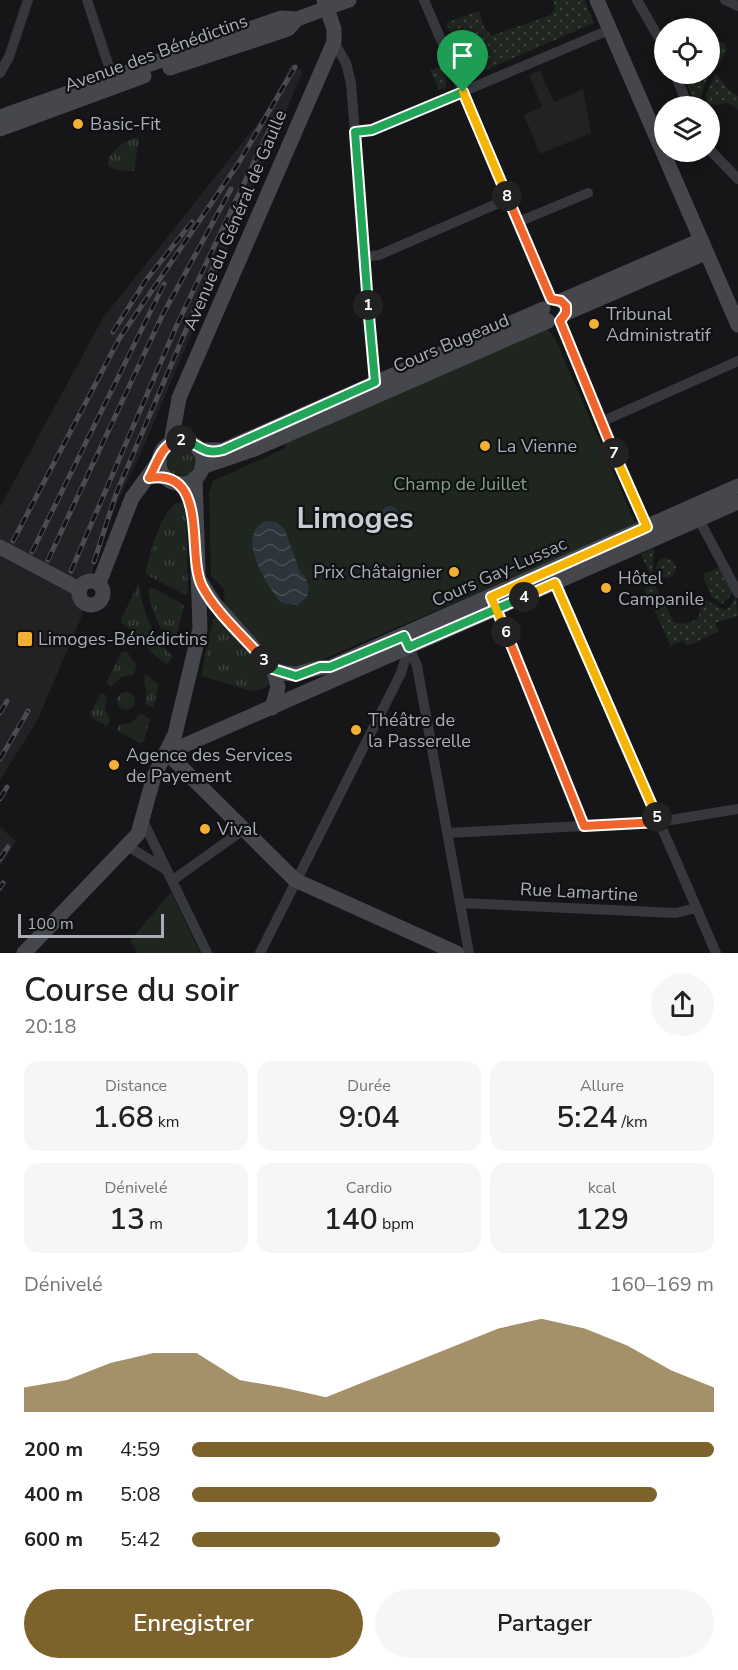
<!DOCTYPE html>
<html lang="fr">
<meta charset="utf-8">
<style>
:root{--surface:#fff;--page:#f6f6f6;--text:#202124;--muted:#757577;--accent:#7e622b}
body{margin:0;font-family:"Nunito Sans",sans-serif;background:var(--page);color:var(--text);height:100vh;display:flex;flex-direction:column;font-size:22px;white-space:nowrap}
*{box-sizing:border-box;margin:0}
p{font-size:20px;color:var(--muted)}
.icon{flex:none;width:33px;height:33px;fill:none;stroke:currentColor;stroke-width:2;stroke-linecap:round;stroke-linejoin:round}
.map{position:relative;height:953px;overflow:hidden}
.drawer{display:flex;flex-direction:column;background:var(--surface);flex:1}
.drawer>*{flex:none}
.fabs{position:absolute;left:654px;top:18px;display:grid;gap:12px}
.fabs a{display:grid;place-items:center;width:66px;height:66px;border-radius:50%;background:var(--surface);box-shadow:0 3px 15px #0003;font-size:30px}
.scale{position:absolute;left:18px;bottom:15px;width:146px;box-sizing:border-box;padding-left:6px;border:3px solid #a8adb8;border-top:0;font-size:16px;line-height:21px;white-space:nowrap;color:#a8adb8;-webkit-text-stroke:4px #111113;paint-order:stroke}
.pin{position:absolute;display:grid;place-items:center;width:51px;height:51px;color:#fff;margin:-62px -26px;border-radius:50% 50% 50% 0;rotate:-45deg;box-shadow:0 0 6px #0007}
.pin .icon{rotate:45deg}
.km{position:absolute;width:30px;height:30px;margin:-15px;border-radius:50%;background:#222;color:#fff;font-size:16px;line-height:30px;text-align:center}
.round{display:grid;place-items:center;flex:none;width:63px;height:63px;border-radius:32px;background:var(--page)}
.summary{display:flex;align-items:center;justify-content:space-between;height:102px;padding:0 24px}
h1{font-size:33px;font-weight:600;line-height:45px}
.metrics{display:grid;grid-template-columns:repeat(3,1fr);gap:9px;height:102px;padding:6px 24px}
.metrics div{display:grid;align-content:center;border-radius:15px;background:var(--page);text-align:center}
.metrics b{font-size:30px;font-weight:600}
.metrics small{font-size:16px;font-weight:400}
.metrics p{font-size:16px}
.chart{height:168px;padding:12px 24px}
.chart p{display:flex;justify-content:space-between}
.chart svg{width:100%;height:108px;margin-top:6px;fill:var(--accent);opacity:.7}
.cta{display:flex;gap:12px;margin-top:auto;padding:12px 24px}
.cta a{flex:1;height:69px;border-radius:36px;background:var(--accent);color:#fff;font-size:24px;font-weight:600;line-height:69px;text-align:center}
.cta a+a{background:var(--page);color:var(--text)}
ul{padding:0 24px;list-style:none;font-size:20px}
li{display:grid;grid-template-columns:96px 72px 1fr;align-items:center;height:45px}
li i{height:15px;border-radius:8px;background:var(--accent)}
.map>svg:first-child{display:block}
.built{fill:#222225}
.grass{fill:url(#grass-tufts)}
.park{fill:#1e261f}
.garden{fill:url(#garden-dots)}
.water{fill:url(#water-waves)}
.lines{fill:none;stroke-linecap:round;stroke-linejoin:round}
.street{stroke:#37383d;stroke-width:10}
.secondary{stroke:#45474d;stroke-width:15}
.rail-casing{stroke:#4a4c52;stroke-width:5}
.rail{stroke:#111113;stroke-width:3;stroke-dasharray:9;stroke-linecap:butt}
.split-1-casing{stroke:#fff;stroke-width:12}
.split-2-casing{stroke:#fff;stroke-width:12}
.split-3-casing{stroke:#fff;stroke-width:12}
.split-4-casing{stroke:#fff;stroke-width:12}
.split-5-casing{stroke:#fff;stroke-width:12}
.split-6-casing{stroke:#fff;stroke-width:12}
.split-7-casing{stroke:#fff;stroke-width:12}
.split-8-casing{stroke:#fff;stroke-width:12}
.split-9-casing{stroke:#fff;stroke-width:12}
.split-1{stroke:#22a559;stroke-width:8}
.split-2{stroke:#22a559;stroke-width:8}
.split-3{stroke:#f0652b;stroke-width:8}
.split-4{stroke:#22a559;stroke-width:8}
.split-5{stroke:#f5b400;stroke-width:8}
.split-6{stroke:#f0652b;stroke-width:8}
.split-7{stroke:#f5b400;stroke-width:8}
.split-8{stroke:#f0652b;stroke-width:8}
.split-9{stroke:#f5b400;stroke-width:8}
.poi-dot{fill:#f2b134;stroke:#111113;stroke-width:2}
.labels{text-anchor:middle;dominant-baseline:central;stroke-width:4.5;stroke-linejoin:round;paint-order:stroke}
.street-label{font-size:18px;fill:#a8adb8;stroke:#111113}
.poi-label{font-size:18px;fill:#a8adb8;stroke:#111113;text-anchor:start}
.park-label{font-size:18px;fill:#7fa381;stroke:#111113}
.town-label{font-size:30px;font-weight:bold;fill:#c9ccd4;stroke:#111113}
</style>
<div class="map">
<svg width="738" height="953" viewBox="0 0 738 953">
<defs>
<pattern id="grass-tufts" width="24" height="20" patternUnits="userSpaceOnUse" patternTransform="scale(1.5)"><rect width="24" height="20" fill="#1e261f"/><path d="M3 7l-1-3M5 7V3M7 7l1-3M15 17l-1-3M17 17v-4M19 17l1-3" fill="none" stroke="#3c433d"/></pattern>
<pattern id="garden-dots" width="8" height="8" patternUnits="userSpaceOnUse" patternTransform="scale(1.5)"><rect width="8" height="8" fill="#1e261f"/><path d="M2 2h.1M6 6h.1" fill="none" stroke="#3c433d" stroke-width="1.8" stroke-linecap="round"/></pattern>
<pattern id="water-waves" width="16" height="10" patternUnits="userSpaceOnUse" patternTransform="scale(1.5)"><rect width="16" height="10" fill="#2c353c"/><path d="M0 5q4-4 8 0t8 0" fill="none" stroke="#485056"/></pattern>
</defs>
<rect width="100%" height="100%" fill="#161618"/>
<g class="built">
<polygon points="291,64 303,71 137,462 119,498 97,553 81,618 37,721 0,780 0,507 103,318 266,113"/>
<polygon points="540,71 554,102 583,89 591,133 540,154 524,115 542,107 529,75"/>
<polygon points="0,827 16,841 0,866"/>
</g>
<g class="grass">
<polygon points="134,138 139,138 134,171 115,170 108,165 108,157 123,143"/>
<circle cx="181" cy="462" r="14"/>
<path d="M181 502 186 506 188 592 185 595 147 575 146 570C150 553 162 505 181 502Z"/>
<path d="M139 583C142 612 153 636 173 657L167 664C148 654 140 633 121 623V619Z"/>
<path d="M151 587 184 605 175 643 170 642C158 627 152 610 148 591Z"/>
<polygon points="216,617 264,669 269,684 265,688 251,691 201,676 213,619"/>
<polygon points="122,652 127,652 137,666 133,675 121,677 112,686 106,683"/>
<path d="M145 674 159 685 153 708 145 703C150 692 142 684 145 674Z"/>
<circle cx="126" cy="701" r="9"/>
<polygon points="101,693 107,696 105,708 110,720 107,726 92,718 90,714"/>
<polygon points="141,713 150,719 144,741 140,743 117,731 119,725 131,723"/>
</g>
<g class="park">
<polygon points="547,329 555,338 636,525 307,666 288,667 283,665 225,607 224,589 211,576 209,493 213,481 286,448 285,443"/>
<polygon points="171,892 200,953 138,953 130,941"/>
</g>
<g class="garden">
<polygon points="553,0 584,0 594,23 474,75 467,73 446,23 479,11 484,27 491,36 551,15 555,7"/>
<path d="M724 42 727 50 718 66 713 67C707 59 711 49 717 43Z"/>
<polygon points="441,66 447,81 445,88 439,90 430,70"/>
<polygon points="686,74 708,74 701,97 694,101 684,77"/>
<polygon points="715,75 718,75 728,89 738,96 738,110 729,103 711,105 707,103 706,94"/>
<polygon points="654,548 652,579 641,554"/>
<circle cx="666" cy="568" r="10"/>
<polygon points="721,566 734,592 722,604 712,597 703,577 706,573"/>
<path d="M651 586 656 587 674 622C684 625 692 624 699 616L701 603 706 600 724 610 729 608 736 596 738 616 715 623 719 631 690 645H686L683 640 671 646 644 589Z"/>
</g>
<g class="water">
<circle cx="390" cy="514" r="8"/>
<path d="M267 521 276 522 284 528 301 574 304 575 309 587 307 597 298 605 282 603C267 588 233 532 267 521Z"/>
</g>
<g class="lines">
<g class="street">
<polyline points="87,0 114,82"/>
<polyline points="424,0 551,299"/>
<polyline points="637,0 664,47"/>
<polyline points="725,0 738,6"/>
<polyline points="334,42 346,63 351,83 373,366 375,382 380,384"/>
<polyline points="0,73 9,57 28,0"/>
<polyline points="675,74 688,106"/>
<polyline points="355,132 372,130 609,30"/>
<polyline points="710,150 738,179"/>
<polyline points="518,222 588,193"/>
<polyline points="363,257 379,255 508,199"/>
<polyline points="560,321 649,531"/>
<polyline points="601,422 738,361"/>
<polyline points="696,514 738,593"/>
<polyline points="553,576 716,953"/>
<polyline points="494,603 584,826"/>
<polyline points="408,645 417,666 469,953"/>
<polyline points="143,821 207,953"/>
<polyline points="448,833 659,822 738,809"/>
<polyline points="129,847 165,869"/>
<polyline points="173,880 243,830"/>
<polyline points="460,903 676,913 696,908"/>
<polyline points="260,953 401,673 409,647"/>
</g>
<g class="secondary">
<polyline points="597,0 738,325"/>
<polyline points="170,68 288,29 297,19"/>
<polyline points="0,117 281,18 297,19 349,0"/>
<polyline points="0,129 144,76"/>
<polyline points="561,301 699,241"/>
<polyline points="566,313 705,253"/>
<circle cx="181" cy="462" r="22"/>
<polyline points="171,443 179,398 334,42 334,29 324,0"/>
<polyline points="199,450 223,450 543,309"/>
<polyline points="202,467 252,450 548,321"/>
<polyline points="0,547 79,589"/>
<circle cx="91" cy="593" r="12"/>
<polyline points="200,581 214,603 273,669 278,687 272,708"/>
<polyline points="99,583 132,498 159,461"/>
<path d="M273 669C301 681 304 667 330 667L738 486"/>
<polyline points="167,753 738,502"/>
<polyline points="167,753 295,880 457,953"/>
<polyline points="24,953 138,834 154,776 175,734 200,629 195,478"/>
</g>
<defs>
<g id="rail">
<polyline points="113,332 146,280 192,222"/>
<polyline points="13,541 119,339 238,164 295,67"/>
<polyline points="32,552 164,284"/>
<polyline points="48,560 162,316 231,189"/>
<polyline points="94,562 116,494 215,262"/>
<polyline points="71,571 176,327 274,120"/>
<polyline points="0,713 7,701"/>
<polyline points="0,759 28,711"/>
<polyline points="0,799 7,787"/>
<polyline points="0,859 8,847"/>
<polyline points="0,888 3,883"/>
</g>
</defs>
<use href="#rail" class="rail-casing"/>
<use href="#rail" class="rail"/>
</g>
<g class="lines">
<defs>
<polyline id="split-1" points="368,305 355,132 372,130 463,92"/>
<path id="split-2" d="M181 440C199 442 201 456 223 450L375 382 368 305"/>
<path id="split-3" d="M181 440C161 443 158 462 149 478 210 468 186 555 202 586 216 613 244 637 264 660"/>
<polyline id="split-4" points="264,660 273,669 296,676 320,667 330,667 404,636 409,647 524,597"/>
<polyline id="split-5" points="524,597 555,583 657,817"/>
<polyline id="split-6" points="506,632 584,826 659,822 657,817"/>
<polyline id="split-7" points="506,632 491,597 647,527 614,453"/>
<polyline id="split-8" points="507,196 551,299 561,301 566,306 566,313 560,321 614,453"/>
<polyline id="split-9" points="463,92 507,196"/>
</defs>
<use href="#split-1" class="split-1-casing"/>
<use href="#split-2" class="split-2-casing"/>
<use href="#split-3" class="split-3-casing"/>
<use href="#split-4" class="split-4-casing"/>
<use href="#split-5" class="split-5-casing"/>
<use href="#split-6" class="split-6-casing"/>
<use href="#split-7" class="split-7-casing"/>
<use href="#split-8" class="split-8-casing"/>
<use href="#split-9" class="split-9-casing"/>
<use href="#split-1" class="split-1"/>
<use href="#split-2" class="split-2"/>
<use href="#split-3" class="split-3"/>
<use href="#split-4" class="split-4"/>
<use href="#split-5" class="split-5"/>
<use href="#split-6" class="split-6"/>
<use href="#split-7" class="split-7"/>
<use href="#split-8" class="split-8"/>
<use href="#split-9" class="split-9"/>
</g>
<g class="poi-dot">
<circle cx="78" cy="124" r="6"/>
<circle cx="594" cy="324" r="6"/>
<circle cx="485" cy="446" r="6"/>
<circle cx="454" cy="572" r="6"/>
<circle cx="606" cy="588" r="6"/>
<rect x="17" y="631" width="16" height="16" rx="3"/>
<circle cx="356" cy="730" r="6"/>
<circle cx="114" cy="765" r="6"/>
<circle cx="205" cy="829" r="6"/>
</g>
<g class="labels">
<g class="street-label">
<text transform="translate(156 53) rotate(-20)">Avenue des Bénédictins</text>
<text transform="translate(235 220) rotate(-67)">Avenue du Général de Gaulle</text>
<text transform="translate(451 343) rotate(-23)">Cours Bugeaud</text>
<text transform="translate(499 572) rotate(-24)">Cours Gay-Lussac</text>
<text transform="translate(579 892) rotate(3)">Rue Lamartine</text>
</g>
<g class="poi-label">
<text x="90" y="124">Basic-Fit</text>
<text x="606" y="314">Tribunal<tspan x="606" dy="21">Administratif</tspan></text>
<text x="497" y="446">La Vienne</text>
<text x="442" y="572" text-anchor="end">Prix Châtaignier</text>
<text x="618" y="578">Hôtel<tspan x="618" dy="21">Campanile</tspan></text>
<text x="38" y="639">Limoges-Bénédictins</text>
<text x="368" y="720">Théâtre de<tspan x="368" dy="21">la Passerelle</tspan></text>
<text x="126" y="755">Agence des Services<tspan x="126" dy="21">de Payement</tspan></text>
<text x="217" y="829">Vival</text>
</g>
<g class="park-label">
<text x="460" y="484">Champ de Juillet</text>
</g>
<g class="town-label">
<text x="355" y="518">Limoges</text>
</g>
</g>
</svg>
<div class="fabs">
<a><svg class="icon" aria-label="locate" viewBox="0 0 24 24"><circle cx="12" cy="12" r="6"/><path d="M12 2v4M12 18v4M2 12h4M18 12h4"/></svg></a>
<a><svg class="icon" aria-label="layers" viewBox="0 0 24 24"><path d="M12 4l9 5-9 5-9-5zM3 14l9 5 9-5"/></svg></a>
</div>
<div class="scale">100 m</div>
<div class="pin" style="left:463px;top:92px;background:#1e9e55"><svg class="icon" aria-label="arrive" viewBox="0 0 24 24"><path d="M6 21V4h12l-3 4 3 4H6"/></svg></div>
<b class="km" style="left:368px;top:305px">1</b>
<b class="km" style="left:181px;top:440px">2</b>
<b class="km" style="left:264px;top:660px">3</b>
<b class="km" style="left:524px;top:597px">4</b>
<b class="km" style="left:657px;top:817px">5</b>
<b class="km" style="left:506px;top:632px">6</b>
<b class="km" style="left:614px;top:453px">7</b>
<b class="km" style="left:507px;top:196px">8</b>
</div>
<section class="drawer">
<div class="summary"><div><h1>Course du soir</h1><p>20:18</p></div><a class="round"><svg class="icon" aria-label="share" viewBox="0 0 24 24"><path d="M12 15V3M7 8l5-5 5 5M5 13v7h14v-7"/></svg></a></div>
<div class="metrics">
<div><p>Distance</p><b>1.68<small> km</small></b></div>
<div><p>Durée</p><b>9:04</b></div>
<div><p>Allure</p><b>5:24<small> /km</small></b></div>
</div>
<div class="metrics">
<div><p>Dénivelé</p><b>13<small> m</small></b></div>
<div><p>Cardio</p><b>140<small> bpm</small></b></div>
<div><p>kcal</p><b>129</b></div>
</div>
<div class="chart"><p><span>Dénivelé</span>160–169 m</p>
<svg viewBox="0 0 160 44" preserveAspectRatio="none"><path d="M0 44V34L10 31L20 24L30 20L40 20L50 31L60 34L70 38L80 31L90 24L100 17L110 10L120 6L130 10L140 17L150 27L160 34V44z"/></svg>
</div>
<ul>
<li><b>200 m</b>4:59<i style="width:100%"></i></li>
<li><b>400 m</b>5:08<i style="width:89%"></i></li>
<li><b>600 m</b>5:42<i style="width:59%"></i></li>
</ul>
<div class="cta"><a>Enregistrer</a><a>Partager</a></div>
</section>
